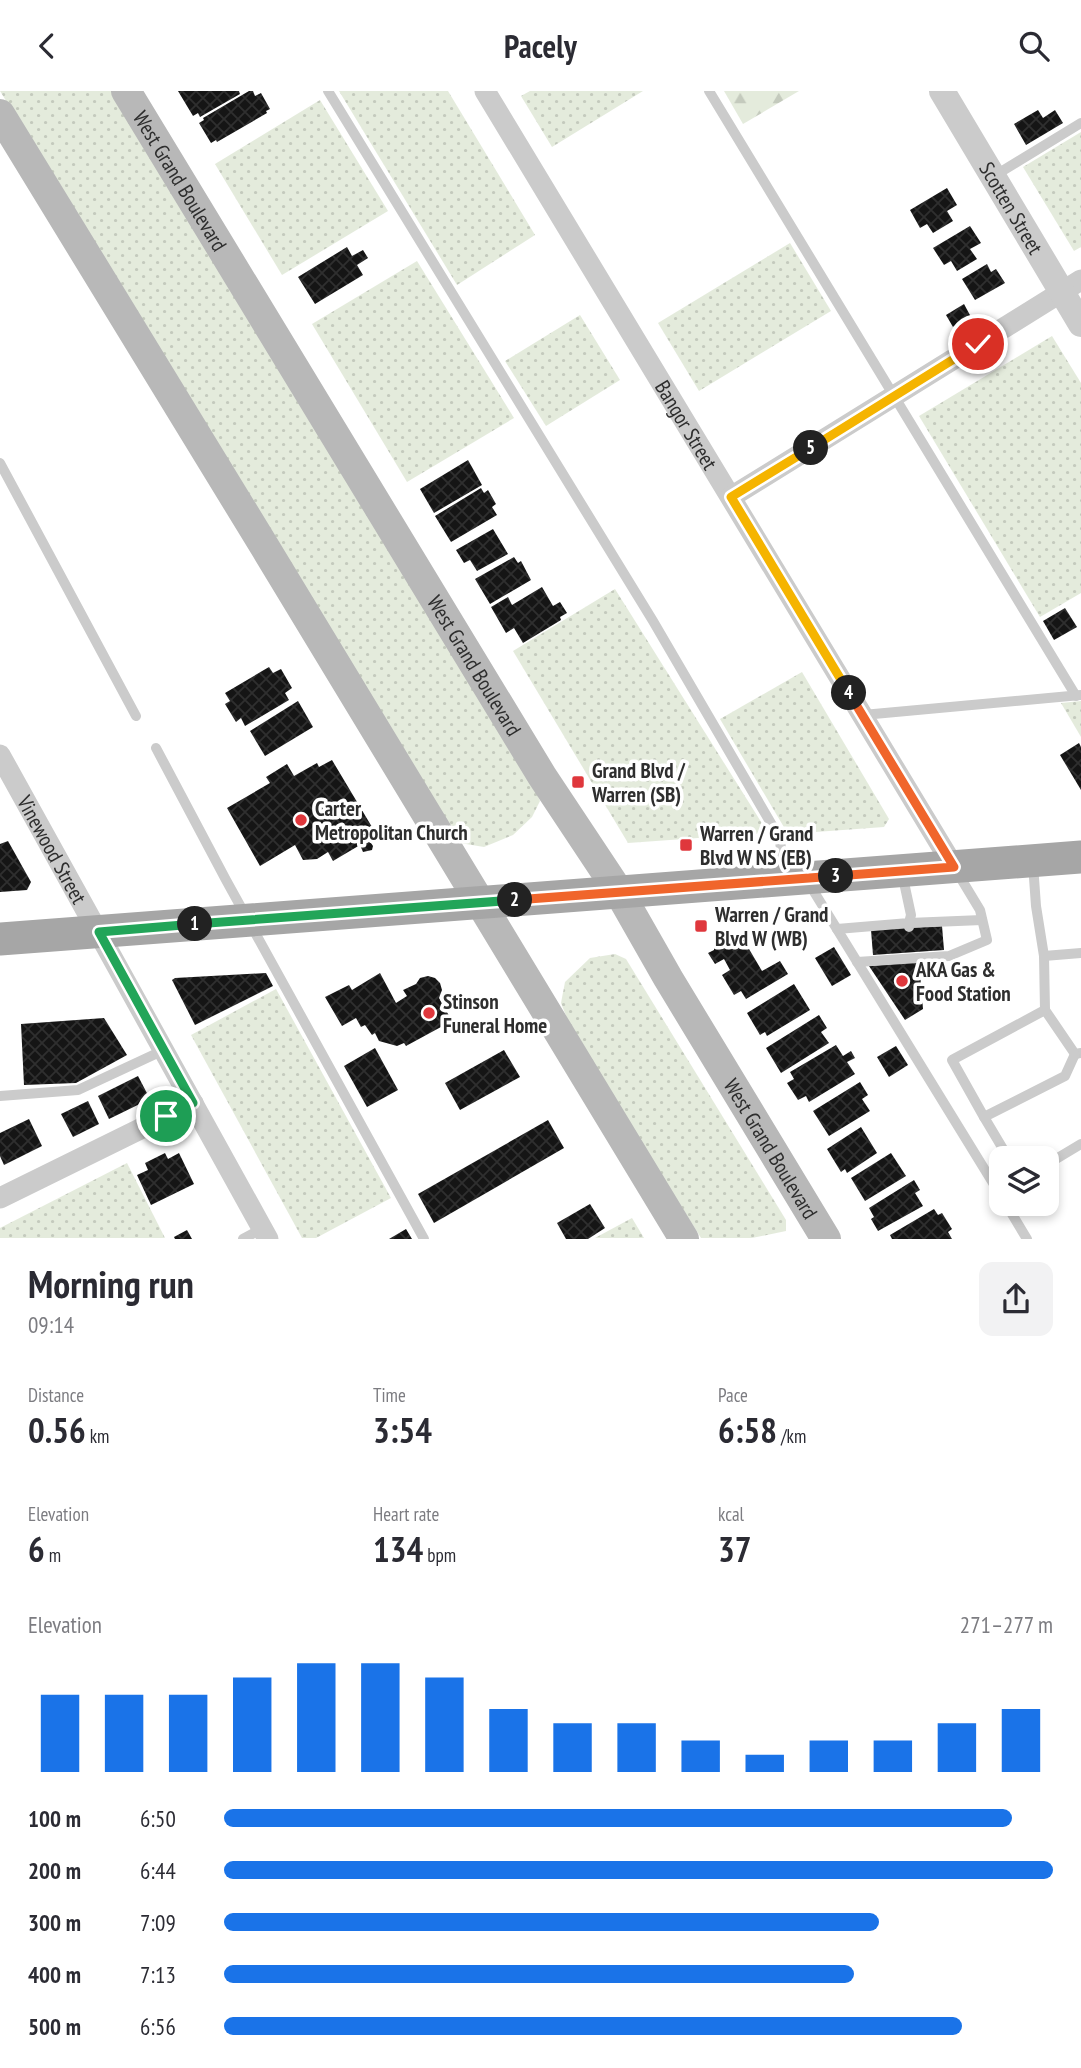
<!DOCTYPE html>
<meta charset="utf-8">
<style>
:root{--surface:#fff;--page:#f2f2f3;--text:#2b2b33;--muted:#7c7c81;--accent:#1a73e8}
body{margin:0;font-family:"PT Sans Narrow",sans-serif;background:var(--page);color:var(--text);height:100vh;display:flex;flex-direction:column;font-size:26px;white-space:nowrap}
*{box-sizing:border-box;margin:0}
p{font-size:23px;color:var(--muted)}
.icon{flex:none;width:38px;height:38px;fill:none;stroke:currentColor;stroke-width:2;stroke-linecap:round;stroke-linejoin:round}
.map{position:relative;height:1148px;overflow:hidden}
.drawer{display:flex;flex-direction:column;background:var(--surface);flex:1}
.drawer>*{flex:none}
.tools{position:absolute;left:989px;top:1055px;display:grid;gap:14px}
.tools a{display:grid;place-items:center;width:70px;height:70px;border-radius:14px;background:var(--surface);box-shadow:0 4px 10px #0003;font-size:35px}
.pin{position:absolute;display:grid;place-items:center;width:60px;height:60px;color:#fff;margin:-30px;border:4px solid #fff;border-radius:50%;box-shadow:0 2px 7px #0007}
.km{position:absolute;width:35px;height:35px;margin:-18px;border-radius:50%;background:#222;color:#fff;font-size:19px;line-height:35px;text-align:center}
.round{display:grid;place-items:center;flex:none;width:74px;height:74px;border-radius:14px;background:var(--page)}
.head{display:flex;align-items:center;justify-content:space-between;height:119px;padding:0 28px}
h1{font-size:38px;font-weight:800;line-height:52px}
.metrics{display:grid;grid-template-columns:repeat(3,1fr);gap:10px;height:119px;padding:7px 28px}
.metrics div{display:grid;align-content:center}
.metrics b{font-size:35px;font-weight:800}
.metrics small{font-size:19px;font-weight:400}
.metrics p{font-size:19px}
.chart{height:196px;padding:14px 28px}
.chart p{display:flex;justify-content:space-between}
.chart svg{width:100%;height:126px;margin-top:7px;stroke:var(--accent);stroke-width:6}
ul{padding:0 28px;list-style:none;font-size:23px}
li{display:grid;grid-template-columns:112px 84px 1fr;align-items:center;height:52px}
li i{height:18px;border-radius:9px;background:var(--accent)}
header{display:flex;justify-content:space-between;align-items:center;height:91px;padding:0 28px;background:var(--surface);font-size:32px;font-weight:800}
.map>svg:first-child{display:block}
.grass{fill:url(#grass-dots)}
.forest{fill:url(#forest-firs)}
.building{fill:url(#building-cross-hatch)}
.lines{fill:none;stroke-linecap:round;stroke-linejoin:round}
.service{stroke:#cbcbcb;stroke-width:10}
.minor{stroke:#cbcbcb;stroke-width:21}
.tertiary{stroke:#cbcbcb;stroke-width:26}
.secondary{stroke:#b8b8b8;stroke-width:30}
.primary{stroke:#a6a6a6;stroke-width:33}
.split-1-casing{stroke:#fff;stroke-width:14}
.split-2-casing{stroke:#fff;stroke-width:14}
.split-3-casing{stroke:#fff;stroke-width:14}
.split-4-casing{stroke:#fff;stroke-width:14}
.split-5-casing{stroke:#fff;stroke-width:14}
.split-6-casing{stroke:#fff;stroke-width:14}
.split-1{stroke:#22a559;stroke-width:9}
.split-2{stroke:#22a559;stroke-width:9}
.split-3{stroke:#f0652b;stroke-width:9}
.split-4{stroke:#f0652b;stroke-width:9}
.split-5{stroke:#f5b400;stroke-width:9}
.split-6{stroke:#f5b400;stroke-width:9}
.poi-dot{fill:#df373c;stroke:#fff;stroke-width:2.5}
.labels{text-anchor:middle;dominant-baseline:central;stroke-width:7;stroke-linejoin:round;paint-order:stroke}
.street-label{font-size:21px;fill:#2e2e2e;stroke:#fff}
.poi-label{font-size:21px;font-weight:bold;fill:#2e2e2e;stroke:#fff;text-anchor:start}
</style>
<header><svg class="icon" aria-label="back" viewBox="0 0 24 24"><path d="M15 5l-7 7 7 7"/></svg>Pacely<svg class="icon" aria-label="search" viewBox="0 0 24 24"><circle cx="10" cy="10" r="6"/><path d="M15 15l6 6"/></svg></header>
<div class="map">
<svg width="1081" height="1148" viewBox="0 0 1081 1148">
<defs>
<pattern id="grass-dots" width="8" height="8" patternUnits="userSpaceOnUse" patternTransform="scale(1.75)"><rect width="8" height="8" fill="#e4ebdc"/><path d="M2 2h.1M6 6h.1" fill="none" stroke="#c4cabd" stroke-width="1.8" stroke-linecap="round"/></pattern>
<pattern id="forest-firs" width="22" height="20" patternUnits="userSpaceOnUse" patternTransform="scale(1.75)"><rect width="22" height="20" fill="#e4ebdc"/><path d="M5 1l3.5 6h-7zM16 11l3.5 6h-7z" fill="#c4cabd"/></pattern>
<pattern id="building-cross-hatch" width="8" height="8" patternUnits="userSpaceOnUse" patternTransform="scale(1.75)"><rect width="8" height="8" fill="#151515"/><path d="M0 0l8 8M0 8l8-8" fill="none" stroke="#2f2f2f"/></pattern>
</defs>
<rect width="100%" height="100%" fill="#fff"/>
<g class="grass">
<polygon points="0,0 117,0 529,685 540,710 532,726 513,744 484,756 460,752"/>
<polygon points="339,0 448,0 535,144 457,194"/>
<polygon points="530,0 643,0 552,56 521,5"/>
<polygon points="320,9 388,120 282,184 215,73"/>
<polygon points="1081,41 1081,156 1074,160 1023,76"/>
<polygon points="790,152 831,220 699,300 658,232"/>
<polygon points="417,170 514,327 407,391 312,233"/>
<polygon points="580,224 620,289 546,335 505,270"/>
<polygon points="1052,245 1081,292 1081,502 1040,526 919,325"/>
<polygon points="615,498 768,742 628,752 513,560"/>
<polygon points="802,581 889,728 884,736 788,743 720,628"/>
<polygon points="1081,610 1081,646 1061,612"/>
<polygon points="615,863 626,868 786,1129 786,1140 752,1147 701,1147 574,945 561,912 565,891 590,867"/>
<polygon points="276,898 391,1107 316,1147 302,1147 191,944"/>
<polygon points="127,1072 165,1147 0,1147 0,1137"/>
<polygon points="632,1127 644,1147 595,1147"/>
</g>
<polygon class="forest" points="724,0 799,0 743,33"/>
<g class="building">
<polygon points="178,0 239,0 240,3 200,26 198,22 193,25"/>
<polygon points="249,0 253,0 255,5 261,2 270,18 266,20 267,22 217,51 216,49 211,52 199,32 204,29 203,27"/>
<polygon points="1038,19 1043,27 1055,19 1063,32 1026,54 1014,33"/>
<polygon points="947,97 957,114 947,120 953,130 933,142 927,133 920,137 910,119"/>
<polygon points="970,135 981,152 970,158 977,168 957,180 951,170 944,174 933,157"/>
<polygon points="347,156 352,165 363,159 368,167 357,174 363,184 315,213 298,186"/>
<polygon points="987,173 991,181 996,178 1005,192 975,209 962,188"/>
<polygon points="964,213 971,226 953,236 946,224"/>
<polygon points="468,369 482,394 434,422 420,398"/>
<polygon points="481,397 484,402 488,399 496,413 492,416 497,424 451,451 435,425"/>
<polygon points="493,438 508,463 477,480 470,469 464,472 456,459"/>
<polygon points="514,466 518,472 521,470 531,489 490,513 475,488"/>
<polygon points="542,496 553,515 560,511 567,522 560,526 561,529 523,552 514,537 506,542 491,516 508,506 512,514"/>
<polygon points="1065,517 1077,536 1054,549 1043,530"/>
<polygon points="269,576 273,582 281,578 292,597 285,602 289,609 245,635 241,627 236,631 225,613 230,610 225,602"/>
<polygon points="298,610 313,636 265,665 250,640"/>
<polygon points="1079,652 1081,656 1081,699 1060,664"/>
<polygon points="332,669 375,741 367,746 373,755 372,759 363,761 360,754 333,770 328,761 317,768 303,769 295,754 260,775 227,717 270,692 266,686 287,673 294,685 317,672 319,676"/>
<polygon points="8,750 31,791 27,799 0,801 0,753"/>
<polygon points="942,835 944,859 873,864 871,839"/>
<polygon points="739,841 762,880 780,870 788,883 746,908 741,900 734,904 722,884 730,879 724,868 715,873 708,862 714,859 714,852 720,850 721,852"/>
<polygon points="834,856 851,884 832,895 815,867"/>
<polygon points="919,871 923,918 905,929 869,875"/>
<polygon points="266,882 273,895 195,934 172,889 175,887"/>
<polygon points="380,882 396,912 407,905 403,899 416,893 420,887 428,885 435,887 440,892 442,899 439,907 452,930 406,955 404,952 397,955 379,950 375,942 372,944 365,934 361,936 356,927 342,935 325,906 349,894 352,899"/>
<polygon points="794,893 810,919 767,945 765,941 760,944 747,922"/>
<polygon points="819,924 827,937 821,941 829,952 781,982 766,957"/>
<polygon points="104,927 127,964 76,992 24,994 21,933"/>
<polygon points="836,954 843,965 851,960 855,967 847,971 855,983 809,1011 806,1005 798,1009 787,992 794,988 790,981"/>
<polygon points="896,955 908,974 889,986 877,966"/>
<polygon points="375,957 398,999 367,1016 344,975"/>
<polygon points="504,959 520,986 460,1019 445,992"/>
<polygon points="138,985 150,1008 109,1028 98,1005"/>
<polygon points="860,991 868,1004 862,1008 870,1020 829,1045 813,1020"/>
<polygon points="88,1010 99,1033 73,1046 61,1023"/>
<polygon points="29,1028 42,1055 4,1074 0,1065 0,1042"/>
<polygon points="548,1029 564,1057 434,1132 418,1103"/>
<polygon points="861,1036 877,1062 847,1082 845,1078 841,1081 827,1058"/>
<polygon points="165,1062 168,1068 179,1062 194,1093 151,1114 137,1084 148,1079 145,1072"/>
<polygon points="891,1062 906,1085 865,1110 851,1087"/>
<polygon points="914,1089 920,1099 915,1102 923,1115 878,1140 871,1128 874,1126 869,1117"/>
<polygon points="590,1113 605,1137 588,1148 566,1148 557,1132"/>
<polygon points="934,1118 938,1124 942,1122 952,1138 948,1141 952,1148 892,1148 890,1144"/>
<polygon points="406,1138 412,1148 389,1148"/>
<polygon points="187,1139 192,1148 175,1148 174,1146"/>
</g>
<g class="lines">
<g class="service">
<polyline points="328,0 653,530 779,746 786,784"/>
<polyline points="709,0 1076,605"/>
<polyline points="994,85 1081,32"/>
<polyline points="0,372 136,625"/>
<polyline points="863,624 1081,604"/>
<polyline points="156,657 226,789 424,1148"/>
<polyline points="1033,773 1036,815 1044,865 1045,919 1075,963 1081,962"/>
<polyline points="808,791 1001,1105"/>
<polyline points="909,836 909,832 982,829"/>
<polyline points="837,838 909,832 911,824 902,782"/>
<polyline points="1044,865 1081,862"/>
<polyline points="857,871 949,865 987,849 980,819 957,781"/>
<polyline points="0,1005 78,999 164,959"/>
<polyline points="984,1026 952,969 1045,919"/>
<polyline points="1009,1068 984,1026 1065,985 1075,963"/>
<polyline points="1046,1074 1081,1053"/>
<polyline points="1006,1113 1027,1148"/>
<polyline points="243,1148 263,1137"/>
</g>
<g class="minor">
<path id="s1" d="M485 0 954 776"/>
<polyline points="731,406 1081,189"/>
<path id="s2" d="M0 664 268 1148"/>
<polyline points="0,1107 193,1012"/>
</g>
<path class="tertiary" id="s3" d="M942 0 1081 233"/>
<g class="secondary">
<path id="s4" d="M126 0 542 685 619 801 668 887 826 1148"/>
<polyline points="0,23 266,458 684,1148"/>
</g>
<polyline class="primary" points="0,848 1081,766"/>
</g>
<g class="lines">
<defs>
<polyline id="split-1" points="166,1025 193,1012 99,841 195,833"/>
<polyline id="split-2" points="195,833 515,809"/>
<polyline id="split-3" points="515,809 836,785"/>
<polyline id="split-4" points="836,785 954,776 849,602"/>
<polyline id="split-5" points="811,357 731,406 849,602"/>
<polyline id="split-6" points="811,357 978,253"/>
</defs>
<use href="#split-1" class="split-1-casing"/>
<use href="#split-2" class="split-2-casing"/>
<use href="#split-3" class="split-3-casing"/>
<use href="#split-4" class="split-4-casing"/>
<use href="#split-5" class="split-5-casing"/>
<use href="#split-6" class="split-6-casing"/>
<use href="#split-1" class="split-1"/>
<use href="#split-2" class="split-2"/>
<use href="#split-3" class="split-3"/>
<use href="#split-4" class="split-4"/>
<use href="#split-5" class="split-5"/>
<use href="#split-6" class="split-6"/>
</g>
<g class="poi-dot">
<rect x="571" y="684" width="14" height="14" rx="3.5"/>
<circle cx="301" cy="729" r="7"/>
<rect x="679" y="747" width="14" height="14" rx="3.5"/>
<rect x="694" y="828" width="14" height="14" rx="3.5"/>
<circle cx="902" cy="890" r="7"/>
<circle cx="429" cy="922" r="7"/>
</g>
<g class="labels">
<g class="street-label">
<text stroke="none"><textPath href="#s4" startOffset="105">West Grand Boulevard</textPath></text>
<text stroke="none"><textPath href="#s3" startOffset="136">Scotten Street</textPath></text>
<text stroke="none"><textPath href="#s1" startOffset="390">Bangor Street</textPath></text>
<text stroke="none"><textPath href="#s4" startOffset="672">West Grand Boulevard</textPath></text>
<text stroke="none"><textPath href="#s2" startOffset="108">Vinewood Street</textPath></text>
<text stroke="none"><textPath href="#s4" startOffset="1239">West Grand Boulevard</textPath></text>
</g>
<g class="poi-label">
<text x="592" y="679">Grand Blvd /<tspan x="592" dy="24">Warren (SB)</tspan></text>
<text x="315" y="717">Carter<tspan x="315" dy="24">Metropolitan Church</tspan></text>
<text x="700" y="742">Warren / Grand<tspan x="700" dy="24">Blvd W NS (EB)</tspan></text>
<text x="715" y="823">Warren / Grand<tspan x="715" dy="24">Blvd W (WB)</tspan></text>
<text x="916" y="878">AKA Gas &amp;<tspan x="916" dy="24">Food Station</tspan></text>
<text x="443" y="910">Stinson<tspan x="443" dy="24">Funeral Home</tspan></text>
</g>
</g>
</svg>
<div class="tools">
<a><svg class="icon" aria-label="layers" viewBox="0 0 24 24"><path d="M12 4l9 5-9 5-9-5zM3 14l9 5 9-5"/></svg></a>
</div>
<div class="pin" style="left:166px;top:1025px;background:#1e9e55"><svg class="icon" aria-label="arrive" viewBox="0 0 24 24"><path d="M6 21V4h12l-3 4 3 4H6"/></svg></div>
<div class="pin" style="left:978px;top:253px;background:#d93025"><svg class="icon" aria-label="check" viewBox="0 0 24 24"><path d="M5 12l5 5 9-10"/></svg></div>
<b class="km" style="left:195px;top:833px">1</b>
<b class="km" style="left:515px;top:809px">2</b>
<b class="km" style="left:836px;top:785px">3</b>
<b class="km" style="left:849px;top:602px">4</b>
<b class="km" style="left:811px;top:357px">5</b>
</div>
<section class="drawer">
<div class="head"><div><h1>Morning run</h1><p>09:14</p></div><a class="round"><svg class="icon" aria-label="share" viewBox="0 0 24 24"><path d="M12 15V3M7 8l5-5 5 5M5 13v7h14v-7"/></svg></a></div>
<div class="metrics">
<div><p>Distance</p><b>0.56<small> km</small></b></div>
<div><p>Time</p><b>3:54</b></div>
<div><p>Pace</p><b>6:58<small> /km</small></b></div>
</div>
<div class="metrics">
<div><p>Elevation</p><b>6<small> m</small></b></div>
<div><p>Heart rate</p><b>134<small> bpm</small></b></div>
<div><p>kcal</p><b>37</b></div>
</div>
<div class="chart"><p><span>Elevation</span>271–277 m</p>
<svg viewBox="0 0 160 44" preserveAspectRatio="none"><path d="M5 44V17M15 44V17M25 44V17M35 44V11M45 44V6M55 44V6M65 44V11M75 44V22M85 44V27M95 44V27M105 44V33M115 44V38M125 44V33M135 44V33M145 44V27M155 44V22"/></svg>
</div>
<ul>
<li><b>100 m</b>6:50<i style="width:95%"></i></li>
<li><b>200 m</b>6:44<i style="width:100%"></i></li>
<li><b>300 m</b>7:09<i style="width:79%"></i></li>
<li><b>400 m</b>7:13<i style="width:76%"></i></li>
<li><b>500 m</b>6:56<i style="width:89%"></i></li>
</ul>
</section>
